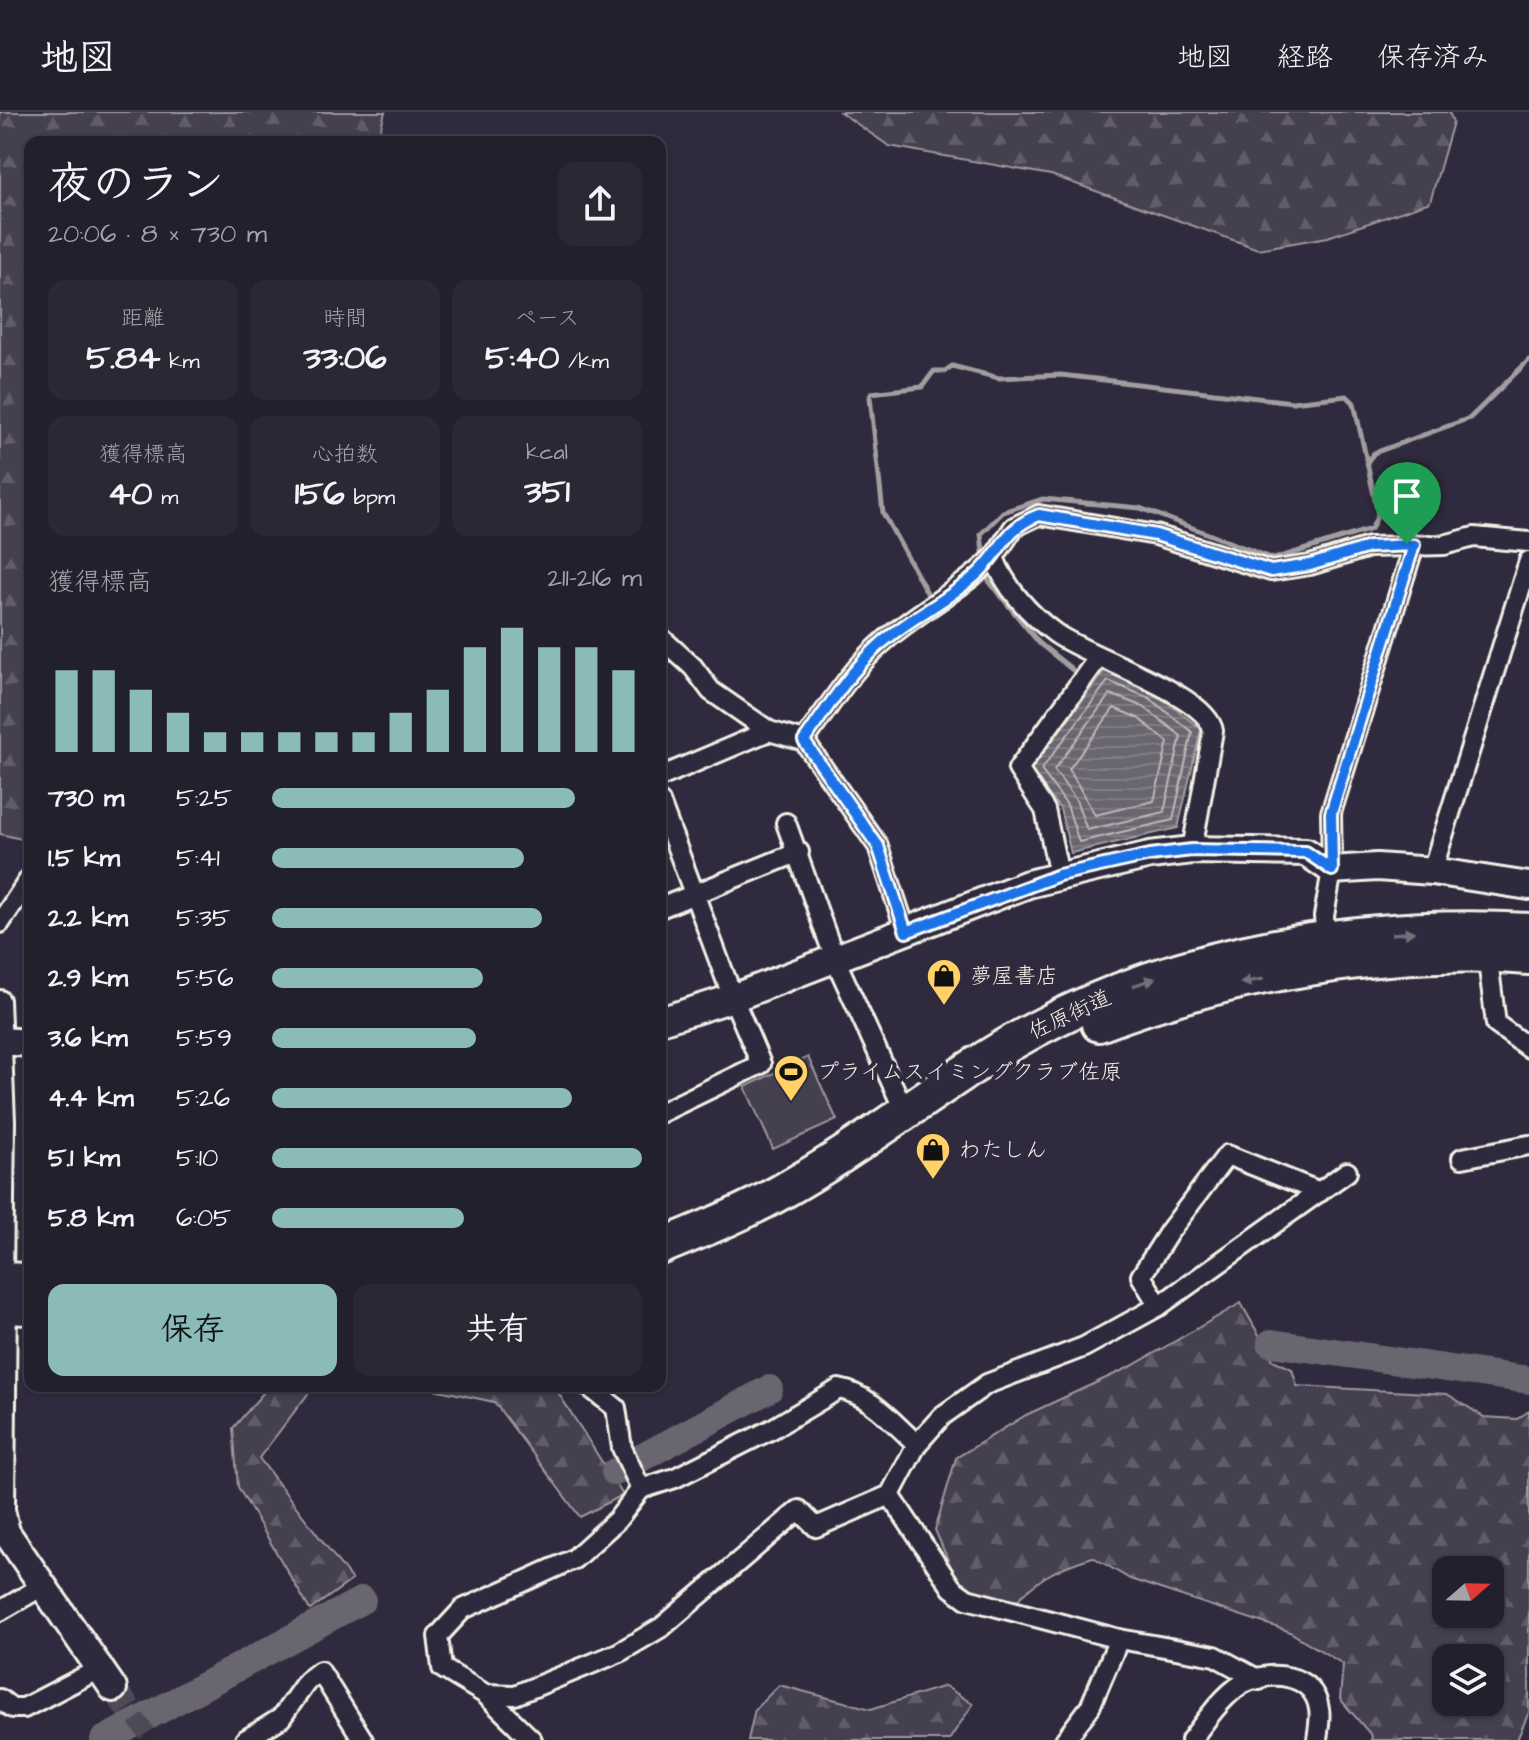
<!DOCTYPE html>
<html lang="ja">
<meta charset="utf-8">
<style>
:root{--surface:#23202e;--page:#2b2836;--text:#f1f3f6;--muted:#a3a3aa;--line:#403e4a;--accent:#8bbbb9}
body{margin:0;font-family:"Architects Daughter","Klee One",sans-serif;background:var(--page);color:var(--text);height:100vh;display:flex;flex-direction:column;font-size:30px;white-space:nowrap}
*{box-sizing:border-box;margin:0}
p{font-size:26px;color:var(--muted)}
.icon{flex:none;width:44px;height:44px;fill:none;stroke:currentColor;stroke-width:2;stroke-linecap:round;stroke-linejoin:round}
.map{position:relative;flex:1;overflow:hidden}
.drawer{position:absolute;left:24px;top:24px;width:642px;height:1256px;display:flex;flex-direction:column;background:var(--surface);border-radius:16px;box-shadow:0 2px 6px #0004,0 0 0 2px var(--line)}
.drawer>*{flex:none}
.needle{width:52px;rotate:70deg}
.controls{position:absolute;left:1432px;top:1444px;display:grid;gap:16px}
.controls a{display:grid;place-items:center;width:72px;height:72px;border-radius:16px;background:var(--surface);box-shadow:0 2px 6px #0004,0 0 0 2px var(--line);font-size:40px}
.pin{position:absolute;display:grid;place-items:center;width:68px;height:68px;color:#fff;margin:-82px -34px;border-radius:50% 50% 50% 0;rotate:-45deg;box-shadow:0 0 8px #0007}
.pin .icon{rotate:45deg}
.round{display:grid;place-items:center;flex:none;width:84px;height:84px;border-radius:16px;background:var(--page)}
.summary{display:flex;align-items:center;justify-content:space-between;height:136px;padding:0 24px}
h1{font-size:44px;font-weight:700;line-height:60px}
.metrics{display:grid;grid-template-columns:repeat(3,1fr);gap:12px;height:136px;padding:8px 24px}
.metrics div{display:grid;align-content:center;border-radius:16px;background:var(--page);text-align:center}
.metrics b{font-size:34px;font-weight:700}
.metrics small{font-size:22px;font-weight:400}
.metrics p{font-size:22px}
.chart{height:224px;padding:16px 24px}
.chart p{display:flex;justify-content:space-between}
.chart svg{width:100%;height:144px;margin-top:8px;stroke:var(--accent);stroke-width:6}
.action{display:flex;gap:16px;margin-top:auto;padding:16px 24px}
.action a{flex:1;height:92px;border-radius:16px;background:var(--accent);color:#111;font-size:32px;font-weight:700;line-height:92px;text-align:center}
.action a+a{background:var(--page);color:var(--text)}
ul{padding:0 24px;list-style:none;font-size:26px}
li{display:grid;grid-template-columns:128px 96px 1fr;align-items:center;height:60px}
li i{height:20px;border-radius:10px;background:var(--accent)}
header{display:flex;align-items:center;gap:48px;box-sizing:border-box;height:112px;padding:0 40px;background:var(--surface);border-bottom:2px solid var(--line)}
header strong{font-size:38px}
nav{display:flex;gap:44px;margin-inline-start:auto;font-size:28px}
.map>svg:first-child{display:block}
.forest{fill:url(#forest-firs);stroke:#9c989c;stroke-width:2;fill-rule:evenodd}
.garden{fill:#454050;stroke:#9c989c;stroke-width:2}
.water{fill:url(#water-rules);stroke:#a19ea0;stroke-width:2}
.lines{fill:none;stroke-linecap:round;stroke-linejoin:round}
.shore{stroke:#bdb9b8;stroke-width:2}
.stream{stroke:#a19ea0;stroke-width:5}
.river{stroke:#6a6670;stroke-width:28}
.street-tunnel{stroke:#4d4857;stroke-width:18;stroke-dasharray:18 9;stroke-linecap:butt}
.secondary-tunnel{stroke:#4d4857;stroke-width:26;stroke-dasharray:26 13;stroke-linecap:butt}
.street-casing{stroke:#f4f1e8;stroke-width:24}
.secondary-casing{stroke:#f4f1e8;stroke-width:32}
.highway-casing{stroke:#f4f1e8;stroke-width:40}
.street{stroke:#2f2a3d;stroke-width:18}
.secondary{stroke:#2f2a3d;stroke-width:26}
.highway{stroke:#2f2a3d;stroke-width:34}
.oneway{fill:#747079}
.route-casing{stroke:#fff;stroke-width:16}
.route{stroke:#1a73e8;stroke-width:10}
.labels{text-anchor:middle;dominant-baseline:central;stroke-width:8;stroke-linejoin:round;paint-order:stroke}
.poi-label{font-size:22px;fill:#f4f1e8;stroke:#2f2a3d;text-anchor:start}
.street-label{font-size:22px;fill:#f4f1e8;stroke:#2f2a3d}
</style>
<header>
<strong>地図</strong>
<nav><a>地図</a><a>経路</a><a>保存済み</a></nav>
</header>
<div class="map">
<svg width="1529" height="1628" viewBox="0 0 1529 1628">
<defs>
<pattern id="forest-firs" width="22" height="20" patternUnits="userSpaceOnUse" patternTransform="scale(2)"><rect width="22" height="20" fill="#454050"/><path d="M5 1l3.5 6h-7zM16 11l3.5 6h-7z" fill="#605c69"/></pattern>
<pattern id="water-rules" width="6" height="5" patternUnits="userSpaceOnUse" patternTransform="scale(2)"><rect width="6" height="5" fill="#6a6670"/><path d="M0 2.5h6" fill="none" stroke="#807c84"/></pattern>
</defs>
<rect width="100%" height="100%" fill="#2f2a3d"/>
<filter id="ink" filterUnits="userSpaceOnUse"><feTurbulence type="fractalNoise" baseFrequency=".0125" numOctaves="2"/><feDisplacementMap in="SourceGraphic" scale="16" xChannelSelector="R" yChannelSelector="G"/><feConvolveMatrix kernelMatrix="1 2 1 2 8 2 1 2 1" color-interpolation-filters="sRGB"/></filter>
<g filter="url(#ink)">
<g class="forest">
<polygon points="0,0 385,0 377,30 30,30 30,729 0,722"/>
<polygon points="840,0 1449,0 1453,10 1430,90 1328,125 1258,137 1051,63 889,34"/>
<path d="M1241 1191 1273 1248 1292 1257 1297 1274 1447 1282 1484 1305 1517 1307 1529 1299V1600L1517 1628H1371L1372 1624 1340 1587 1343 1552 1288 1519 1130 1467 1093 1445C1052 1457 1038 1467 1008 1497L957 1469 935 1418 956 1346 1026 1303 1132 1254ZM1446 1458H1490V1502H1446ZM1446 1546H1490V1590H1446Z"/>
<polygon points="269,1274 314,1274 259,1346 352,1468 310,1498 238,1375 233,1316"/>
<polygon points="420,1274 554,1274 623,1383 580,1405 494,1290"/>
<polygon points="779,1573 871,1597 945,1574 973,1592 949,1628 748,1628 755,1597"/>
</g>
<polygon class="garden" points="808,945 837,1008 773,1037 745,975"/>
<polygon class="water" points="1105,558 1153,579 1201,617 1178,716 1071,741 1060,697 1030,659"/>
<g class="lines">
<g class="shore">
<polygon points="1108,569 1149,586 1192,620 1173,708 1079,730 1067,693 1041,658"/>
<polygon points="1110,582 1144,595 1181,624 1164,700 1087,718 1076,688 1054,658"/>
<polygon points="1114,596 1138,606 1168,630 1154,689 1095,703 1069,657"/>
</g>
<g class="stream">
<polyline points="984,449 981,422 1003,400 1043,387 1140,396 1274,447 1371,417 1378,403 1367,350 1374,341 1470,306 1529,248"/>
<polyline points="986,458 988,468 1039,531 1079,563"/>
<polyline points="931,488 883,401 870,285 871,281 922,275 934,259 945,259 952,254 999,266 1061,263 1292,290 1347,284 1354,291 1367,350"/>
</g>
<g class="river">
<polyline points="1271,1231 1529,1268"/>
<polyline points="615,1360 769,1277"/>
<polyline points="104,1628 362,1488"/>
</g>
<polyline class="street-tunnel" points="136,1607 152,1628"/>
<polyline class="secondary-tunnel" points="113,1576 136,1607"/>
<defs>
<g id="street">
<polyline points="660,525 693,555 711,579 769,619 804,629 878,734 906,820"/>
<path d="M804 629C828 596 850 559 881 532 916 500 960 479 994 445"/>
<polyline points="660,665 769,619"/>
<polyline points="660,690 733,886 761,952 660,1001"/>
<polyline points="786,711 835,847 905,1000"/>
<path d="M1192 738 1213 619C1208 582 1087 545 1055 521 1030 503 1004 474 994 445L1014 415 1039 403 1156 423 1271 459 1310 453 1369 435 1444 433 1474 425 1529 430"/>
<polyline points="1432,759 1529,449"/>
<polyline points="1059,763 1045,698 1018,657 1098,546"/>
<polyline points="660,796 799,740"/>
<polyline points="0,811 30,766"/>
<polyline points="1326,833 1324,804 1332,758 1331,701 1414,433"/>
<polyline points="1487,841 1496,912 1529,936"/>
<polyline points="0,888 5,1009 3,1168"/>
<polyline points="1462,1046 1529,1033"/>
<polyline points="1159,1194 1141,1164 1169,1120 1227,1043 1320,1080"/>
<polyline points="588,1274 616,1296 622,1336 641,1377"/>
<path d="M917 1332C893 1311 871 1283 839 1277L772 1317 675 1366 641 1377 617 1408 574 1447 463 1497 438 1524 442 1556 485 1582 515 1583 618 1541 662 1515 799 1398 816 1415 890 1383 917 1332 942 1304 987 1272 1084 1235 1159 1194 1347 1060"/>
<polyline points="890,1383 952,1476 967,1487 1119,1527 1215,1544 1259,1568"/>
<polyline points="0,1499 41,1475"/>
<polyline points="485,1582 532,1628"/>
<polyline points="0,1587 12,1596 24,1596 99,1557"/>
<polyline points="245,1628 281,1606 307,1569 320,1559 363,1628"/>
<polyline points="1065,1628 1090,1595 1119,1527"/>
<path d="M1191 1628C1204 1611 1223 1583 1242 1572 1269 1557 1314 1561 1319 1597 1321 1606 1318 1618 1317 1628"/>
</g>
<g id="secondary">
<polyline points="660,909 733,886 1028,772 1150,743 1192,738 1306,740 1332,758 1377,755 1432,759 1529,774"/>
<polyline points="0,929 30,931"/>
<polyline points="3,1177 1,1398 6,1420 113,1576"/>
</g>
<g id="highway">
<path d="M1099 912C1226 862 1393 834 1529 845"/>
<path d="M660 1135C701 1118 742 1102 781 1080 869 1031 947 965 1036 917 1184 838 1363 810 1529 819"/>
<polyline points="0,1168 30,1169"/>
<polyline points="0,1194 30,1195"/>
</g>
</defs>
<use href="#street" class="street-casing"/>
<use href="#secondary" class="secondary-casing"/>
<use href="#highway" class="highway-casing"/>
<use href="#street" class="street"/>
<use href="#secondary" class="secondary"/>
<use href="#highway" class="highway"/>
</g>
<defs><path id="oneway-solid" d="M-6-.8H1V-3.2L6.5 0L1 3.2V.8H-6Z" transform="scale(2)"/></defs>
<g class="oneway">
<use href="#oneway-solid" transform="translate(1403 821) rotate(-5)"/>
<use href="#oneway-solid" transform="translate(1252 869) rotate(170)"/>
<use href="#oneway-solid" transform="translate(1144 870) rotate(-19)"/>
</g>
</g>
<g class="lines" filter="url(#ink)">
<defs>
<path id="route" d="M1039 403 1156 423 1271 459 1310 453 1369 435 1414 433 1331 701 1332 758 1306 740 1192 738 1150 743 1059 763 906 820 878 734 804 629C831 591 856 549 894 521 920 501 950 486 975 464 1002 441 1002 417 1039 403Z"/>
</defs>
<use href="#route" class="route-casing"/>
<use href="#route" class="route"/>
</g>
<defs>
<symbol id="shop-pin" viewBox="-11 -11 22 30"><path d="M0 17L-7.5 6A9.5 9.5 0 1 1 7.5 6Z" fill="#ffd166" stroke="#2f2a3d"/><path d="M-5-2.5h2.3a2.7 3.5 0 0 1 5.4 0H5L5.5 6h-11ZM-1.5-2.5h3a1.5 2.3 0 0 0-3 0Z" fill="#111"/></symbol>
<symbol id="stadium-pin" viewBox="-11 -11 22 30"><path d="M0 17L-7.5 6A9.5 9.5 0 1 1 7.5 6Z" fill="#ffd166" stroke="#2f2a3d"/><path d="M0-5a6.5 5 0 1 0 0 10a6.5 5 0 1 0 0-10ZM-3.5-1.8h7v3.6h-7Z" fill="#111"/></symbol>
</defs>
<g fill-rule="evenodd">
<use href="#shop-pin" x="924" y="844" width="40" height="54"/>
<use href="#stadium-pin" x="771" y="940" width="40" height="54"/>
<use href="#shop-pin" x="913" y="1018" width="40" height="54"/>
</g>
<g class="labels">
<g class="poi-label">
<text x="970" y="864">夢屋書店</text>
<text x="817" y="960">プライムスイミングクラブ佐原</text>
<text x="959" y="1038">わたしん</text>
</g>
<g class="street-label">
<text transform="translate(1070 903) rotate(-25)">佐原街道</text>
</g>
</g>
</svg>
<div class="controls">
<a><svg class="needle" viewBox="-14 -14 28 28"><path d="M0-13l5 13h-10z" fill="#e53935"/><path d="M0 13l5-13h-10z" fill="#a3a3aa"/></svg></a>
<a><svg class="icon" aria-label="layers" viewBox="0 0 24 24"><path d="M12 4l9 5-9 5-9-5zM3 14l9 5 9-5"/></svg></a>
</div>
<div class="pin" style="left:1407px;top:432px;background:#1e9e55"><svg class="icon" aria-label="arrive" viewBox="0 0 24 24"><path d="M6 21V4h12l-3 4 3 4H6"/></svg></div>
<section class="drawer">
<div class="summary"><div><h1>夜のラン</h1><p>20:06 · 8 × 730 m</p></div><a class="round"><svg class="icon" aria-label="share" viewBox="0 0 24 24"><path d="M12 15V3M7 8l5-5 5 5M5 13v7h14v-7"/></svg></a></div>
<div class="metrics">
<div><p>距離</p><b>5.84<small> km</small></b></div>
<div><p>時間</p><b>33:06</b></div>
<div><p>ペース</p><b>5:40<small> /km</small></b></div>
</div>
<div class="metrics">
<div><p>獲得標高</p><b>40<small> m</small></b></div>
<div><p>心拍数</p><b>156<small> bpm</small></b></div>
<div><p>kcal</p><b>351</b></div>
</div>
<div class="chart"><p><span>獲得標高</span>211–216 m</p>
<svg viewBox="0 0 160 44" preserveAspectRatio="none"><path d="M5 44V19M15 44V19M25 44V25M35 44V32M45 44V38M55 44V38M65 44V38M75 44V38M85 44V38M95 44V32M105 44V25M115 44V12M125 44V6M135 44V12M145 44V12M155 44V19"/></svg>
</div>
<ul>
<li><b>730 m</b>5:25<i style="width:82%"></i></li>
<li><b>1.5 km</b>5:41<i style="width:68%"></i></li>
<li><b>2.2 km</b>5:35<i style="width:73%"></i></li>
<li><b>2.9 km</b>5:56<i style="width:57%"></i></li>
<li><b>3.6 km</b>5:59<i style="width:55%"></i></li>
<li><b>4.4 km</b>5:26<i style="width:81%"></i></li>
<li><b>5.1 km</b>5:10<i style="width:100%"></i></li>
<li><b>5.8 km</b>6:05<i style="width:52%"></i></li>
</ul>
<div class="action"><a>保存</a><a>共有</a></div>
</section>
</div>
